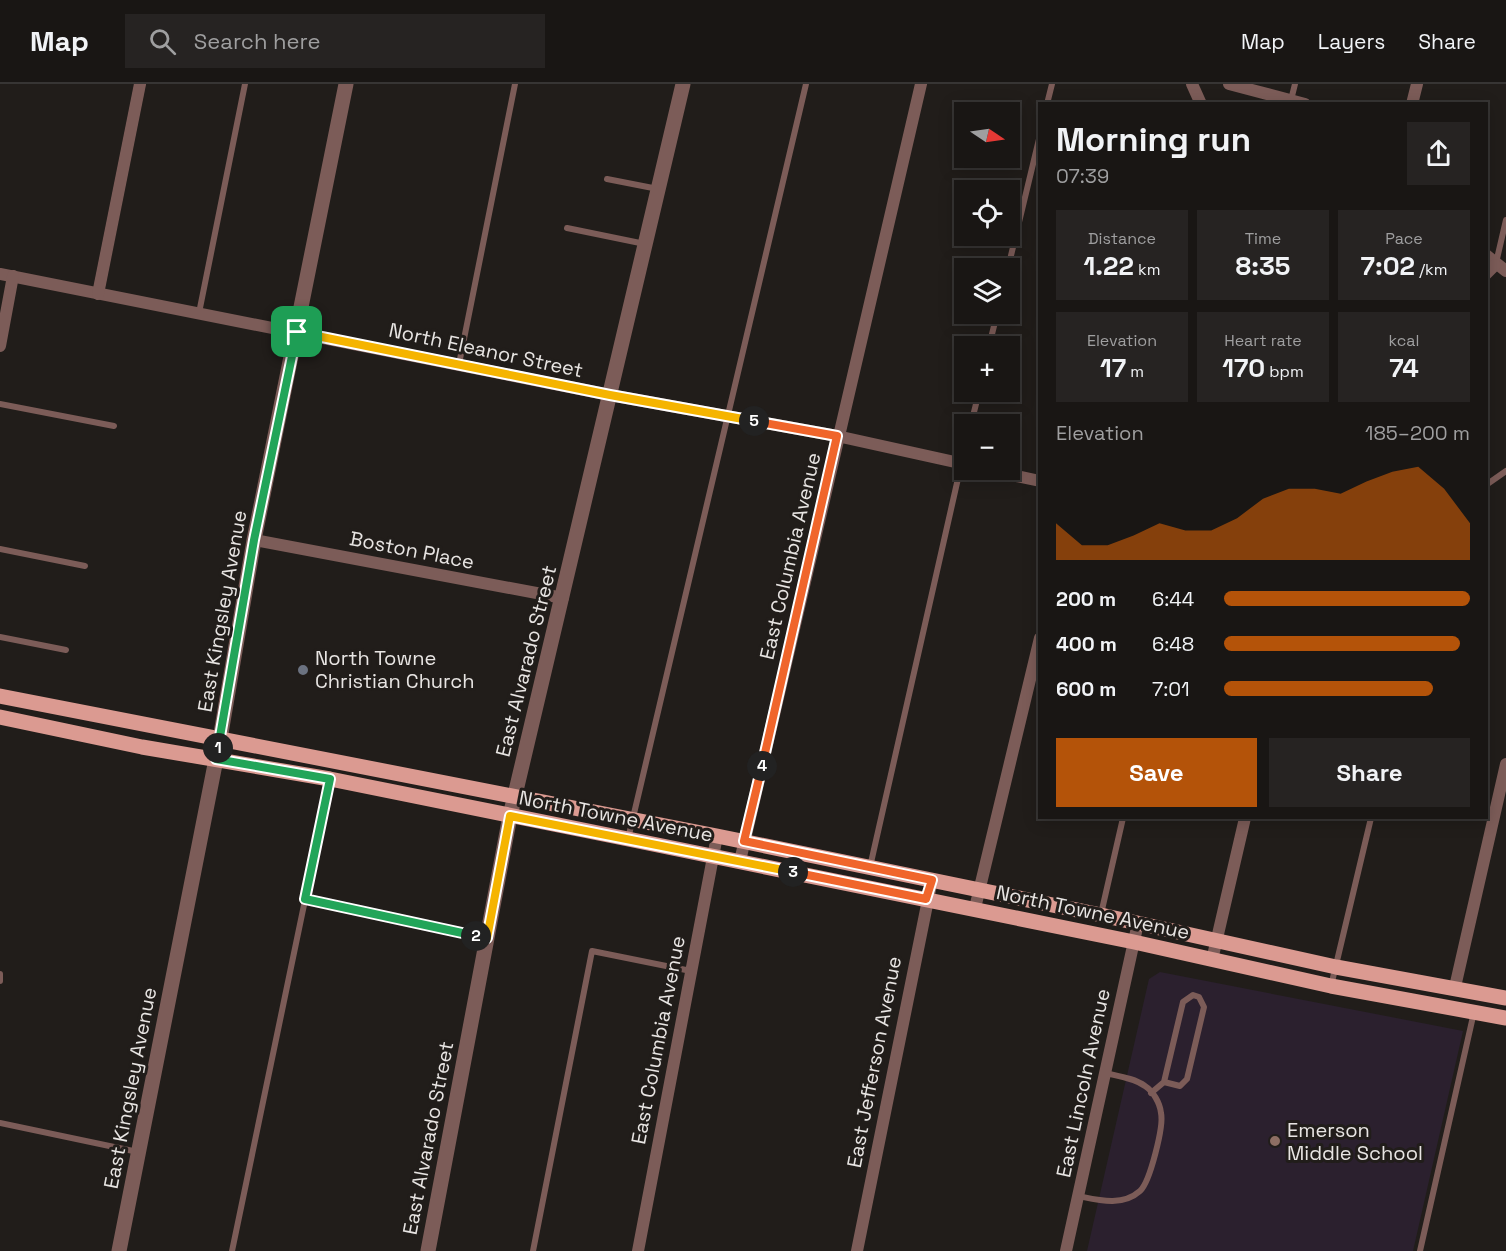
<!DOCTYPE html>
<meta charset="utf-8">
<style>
:root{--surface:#191614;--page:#262322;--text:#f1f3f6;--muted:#9f9fa0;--line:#373534;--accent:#b45309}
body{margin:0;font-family:"Space Grotesk",sans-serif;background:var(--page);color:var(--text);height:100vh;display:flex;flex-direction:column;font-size:22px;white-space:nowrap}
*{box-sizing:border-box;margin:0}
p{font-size:20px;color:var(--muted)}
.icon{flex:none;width:33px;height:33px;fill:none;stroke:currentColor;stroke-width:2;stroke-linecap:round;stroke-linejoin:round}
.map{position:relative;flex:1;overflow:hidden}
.panel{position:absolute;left:1038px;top:18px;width:450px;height:717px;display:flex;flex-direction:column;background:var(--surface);border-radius:0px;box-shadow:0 3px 15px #0003,0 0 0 2px var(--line)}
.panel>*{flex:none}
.needle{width:39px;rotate:103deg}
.fabs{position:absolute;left:954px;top:18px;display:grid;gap:12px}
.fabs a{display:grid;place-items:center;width:66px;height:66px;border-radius:0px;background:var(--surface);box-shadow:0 3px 15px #0003,0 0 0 2px var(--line);font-size:30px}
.pin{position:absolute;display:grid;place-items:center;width:51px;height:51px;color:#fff;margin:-26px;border-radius:12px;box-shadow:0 3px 9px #0006}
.km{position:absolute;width:30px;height:30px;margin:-15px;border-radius:50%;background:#222;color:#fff;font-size:16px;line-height:30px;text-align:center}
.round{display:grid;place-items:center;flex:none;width:63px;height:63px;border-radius:0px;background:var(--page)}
.head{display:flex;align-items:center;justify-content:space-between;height:102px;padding:0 18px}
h1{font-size:33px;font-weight:600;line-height:45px}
.stats{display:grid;grid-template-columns:repeat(3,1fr);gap:9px;height:102px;padding:6px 18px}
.stats div{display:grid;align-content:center;border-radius:0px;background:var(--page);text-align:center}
.stats b{font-size:26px;font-weight:600}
.stats small{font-size:16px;font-weight:400}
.stats p{font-size:16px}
.chart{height:168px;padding:12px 18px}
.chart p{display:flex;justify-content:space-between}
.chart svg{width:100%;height:108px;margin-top:6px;fill:var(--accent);opacity:.7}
.action{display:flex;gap:12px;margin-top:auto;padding:12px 18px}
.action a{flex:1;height:69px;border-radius:0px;background:var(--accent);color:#fff;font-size:24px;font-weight:600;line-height:69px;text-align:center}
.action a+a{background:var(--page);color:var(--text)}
ul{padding:0 18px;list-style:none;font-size:20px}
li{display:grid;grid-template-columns:96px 72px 1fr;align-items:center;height:45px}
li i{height:15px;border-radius:8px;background:var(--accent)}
header{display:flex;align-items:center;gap:36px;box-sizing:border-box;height:84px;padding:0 30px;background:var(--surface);border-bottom:2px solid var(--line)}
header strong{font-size:28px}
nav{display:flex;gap:33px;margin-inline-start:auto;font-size:21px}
.search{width:420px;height:54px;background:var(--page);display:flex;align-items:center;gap:15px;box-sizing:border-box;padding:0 21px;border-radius:0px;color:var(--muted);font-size:22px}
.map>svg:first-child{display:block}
.education{fill:#2b202e}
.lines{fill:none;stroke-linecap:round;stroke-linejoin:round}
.service{stroke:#7c5c58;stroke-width:6}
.minor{stroke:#7c5c58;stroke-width:12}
.tertiary{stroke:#7c5c58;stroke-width:15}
.primary{stroke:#db9a91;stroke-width:15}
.split-1-casing{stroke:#fff;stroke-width:12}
.split-2-casing{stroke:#fff;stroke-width:12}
.split-3-casing{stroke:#fff;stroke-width:12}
.split-4-casing{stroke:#fff;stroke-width:12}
.split-5-casing{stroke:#fff;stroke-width:12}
.split-6-casing{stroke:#fff;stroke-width:12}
.split-1{stroke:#22a559;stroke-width:8}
.split-2{stroke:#22a559;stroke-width:8}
.split-3{stroke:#f5b400;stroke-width:8}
.split-4{stroke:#f0652b;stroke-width:8}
.split-5{stroke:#f0652b;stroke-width:8}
.split-6{stroke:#f5b400;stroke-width:8}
.worship-dot{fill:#6b7280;stroke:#211d1a;stroke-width:2}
.education-dot{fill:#8d6e63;stroke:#211d1a;stroke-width:2}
.labels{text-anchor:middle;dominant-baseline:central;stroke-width:6;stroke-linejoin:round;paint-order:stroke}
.street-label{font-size:20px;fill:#e8e5e3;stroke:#211d1a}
.poi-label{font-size:20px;fill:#e8e5e3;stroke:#211d1a;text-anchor:start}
</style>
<header>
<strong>Map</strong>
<div class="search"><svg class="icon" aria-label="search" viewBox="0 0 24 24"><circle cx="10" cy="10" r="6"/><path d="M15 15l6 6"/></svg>Search here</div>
<nav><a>Map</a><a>Layers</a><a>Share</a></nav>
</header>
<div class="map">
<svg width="1506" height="1167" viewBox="0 0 1506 1167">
<rect width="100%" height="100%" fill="#211d1a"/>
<polygon class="education" points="1160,888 1463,947 1413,1167 1087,1167 1149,895"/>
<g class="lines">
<g class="service">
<polyline points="1291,16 1295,0"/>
<polyline points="1047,20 1052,0"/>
<polyline points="607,95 658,105"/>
<polyline points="567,144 645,160"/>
<polyline points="1496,179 1506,136"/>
<polyline points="1008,184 1040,51"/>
<polyline points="199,229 245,0"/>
<polyline points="989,262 997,230"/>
<polyline points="459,280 515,0"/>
<polyline points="0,320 114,342"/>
<polyline points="971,340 979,308"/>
<polyline points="1486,401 1506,387"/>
<polyline points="0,465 85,482"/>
<polyline points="0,553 66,566"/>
<polyline points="628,755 806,0"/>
<polyline points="870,783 964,368"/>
<polyline points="305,815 486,854"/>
<polyline points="1101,830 1123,734"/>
<polyline points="0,890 0,897"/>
<polyline points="1331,902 1371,734"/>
<polyline points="1151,1009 1164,998 1183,918 1193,911 1199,913 1204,923 1187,995 1180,1002 1164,998"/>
<polyline points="0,1039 138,1068"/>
<path d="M1078 1112C1098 1116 1122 1123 1140 1107 1150 1098 1164 1042 1161 1029 1160 1019 1153 1007 1145 1002 1134 994 1117 992 1105 989"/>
<polyline points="232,1167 330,696"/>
<polyline points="533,1167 592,867 691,887"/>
<polyline points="1420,1167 1474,928"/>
</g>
<g class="minor">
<polyline points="1192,0 1201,20"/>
<polyline points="1229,0 1305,20"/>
<polyline points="1412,20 1417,0"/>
<polyline points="1486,171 1506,187"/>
<polyline points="0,190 610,311 837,352 964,380"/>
<polyline points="1486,190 1495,181"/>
<polyline points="98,210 140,0"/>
<polyline points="0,262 13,192"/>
<polyline points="989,386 1040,397"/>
<polyline points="254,456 563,514"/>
<polyline points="740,777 921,0"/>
<polyline points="975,824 1040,554"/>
<polyline points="1212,876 1245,734"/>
<polyline points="1455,903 1506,680"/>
<polyline points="638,1167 717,752"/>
<polyline points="857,1167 932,796"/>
<polyline points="1066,1167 1138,839"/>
</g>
<g class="tertiary">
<polyline points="119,1167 220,655 254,456 346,0"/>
<polyline points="428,1167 510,732 683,0"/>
</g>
<g class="primary">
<polyline points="0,612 717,752 1101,831 1336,883 1506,914"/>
<polyline points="0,633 142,663 330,695 628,755 1134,858 1331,902 1506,934"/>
</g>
</g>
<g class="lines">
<defs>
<polyline id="split-1" points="218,664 254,456 297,248"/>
<polyline id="split-2" points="218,664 216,675 330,695 305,815 476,852"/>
<polyline id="split-3" points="476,852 487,854 510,732 793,788"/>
<polyline id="split-4" points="762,682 744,757 932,796 926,815 793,788"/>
<polyline id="split-5" points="754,337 837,352 762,682"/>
<polyline id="split-6" points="297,248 610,311 754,337"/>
</defs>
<use href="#split-1" class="split-1-casing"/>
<use href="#split-2" class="split-2-casing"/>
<use href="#split-3" class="split-3-casing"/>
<use href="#split-4" class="split-4-casing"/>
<use href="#split-5" class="split-5-casing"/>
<use href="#split-6" class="split-6-casing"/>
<use href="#split-1" class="split-1"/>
<use href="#split-2" class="split-2"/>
<use href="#split-3" class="split-3"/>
<use href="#split-4" class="split-4"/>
<use href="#split-5" class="split-5"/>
<use href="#split-6" class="split-6"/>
</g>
<circle class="worship-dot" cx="303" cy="586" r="6"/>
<circle class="education-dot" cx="1275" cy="1057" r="6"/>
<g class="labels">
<g class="street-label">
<text transform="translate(486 266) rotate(12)">North Eleanor Street</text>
<text transform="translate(412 466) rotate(11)">Boston Place</text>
<text transform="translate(790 472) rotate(-77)">East Columbia Avenue</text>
<text transform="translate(222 527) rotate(-80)">East Kingsley Avenue</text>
<text transform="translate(526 577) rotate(-76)">East Alvarado Street</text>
<text transform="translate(616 732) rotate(11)">North Towne Avenue</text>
<text transform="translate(1093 828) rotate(12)">North Towne Avenue</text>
<text transform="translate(658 956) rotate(-79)">East Columbia Avenue</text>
<text transform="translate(874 978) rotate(-79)">East Jefferson Avenue</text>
<text transform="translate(1083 999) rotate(-78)">East Lincoln Avenue</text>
<text transform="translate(130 1004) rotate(-79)">East Kingsley Avenue</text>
<text transform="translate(428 1054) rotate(-79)">East Alvarado Street</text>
</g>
<g class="poi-label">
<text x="315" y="574">North Towne<tspan x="315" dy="23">Christian Church</tspan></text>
<text x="1287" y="1046">Emerson<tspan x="1287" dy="23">Middle School</tspan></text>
</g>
</g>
</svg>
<div class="fabs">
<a><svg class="needle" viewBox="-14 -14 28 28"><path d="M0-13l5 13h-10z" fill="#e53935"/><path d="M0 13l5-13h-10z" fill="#9f9fa0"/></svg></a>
<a><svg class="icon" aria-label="locate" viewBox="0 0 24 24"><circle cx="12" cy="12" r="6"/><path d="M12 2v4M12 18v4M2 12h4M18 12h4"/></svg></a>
<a><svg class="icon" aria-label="layers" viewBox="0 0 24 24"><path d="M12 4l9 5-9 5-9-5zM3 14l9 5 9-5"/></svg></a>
<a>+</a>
<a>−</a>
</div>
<div class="pin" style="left:297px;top:248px;background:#1e9e55"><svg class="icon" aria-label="arrive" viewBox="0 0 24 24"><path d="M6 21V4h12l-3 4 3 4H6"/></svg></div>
<b class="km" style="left:218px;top:664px">1</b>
<b class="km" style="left:476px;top:852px">2</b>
<b class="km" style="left:793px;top:788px">3</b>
<b class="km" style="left:762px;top:682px">4</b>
<b class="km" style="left:754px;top:337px">5</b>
<section class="panel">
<div class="head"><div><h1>Morning run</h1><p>07:39</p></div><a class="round"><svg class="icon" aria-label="share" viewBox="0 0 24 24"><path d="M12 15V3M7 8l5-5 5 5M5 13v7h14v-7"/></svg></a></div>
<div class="stats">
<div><p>Distance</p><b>1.22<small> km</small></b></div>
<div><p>Time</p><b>8:35</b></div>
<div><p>Pace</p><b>7:02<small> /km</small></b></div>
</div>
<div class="stats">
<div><p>Elevation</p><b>17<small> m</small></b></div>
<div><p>Heart rate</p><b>170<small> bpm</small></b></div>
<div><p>kcal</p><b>74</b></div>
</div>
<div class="chart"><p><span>Elevation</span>185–200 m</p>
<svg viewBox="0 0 160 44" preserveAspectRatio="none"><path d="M0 44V29L10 38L20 38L30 34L40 29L50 32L60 32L70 27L80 19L90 15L100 15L110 17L120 12L130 8L140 6L150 15L160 29V44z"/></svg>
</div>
<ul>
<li><b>200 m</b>6:44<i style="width:100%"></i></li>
<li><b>400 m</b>6:48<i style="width:96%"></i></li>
<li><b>600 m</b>7:01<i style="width:85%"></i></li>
</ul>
<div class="action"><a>Save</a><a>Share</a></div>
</section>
</div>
